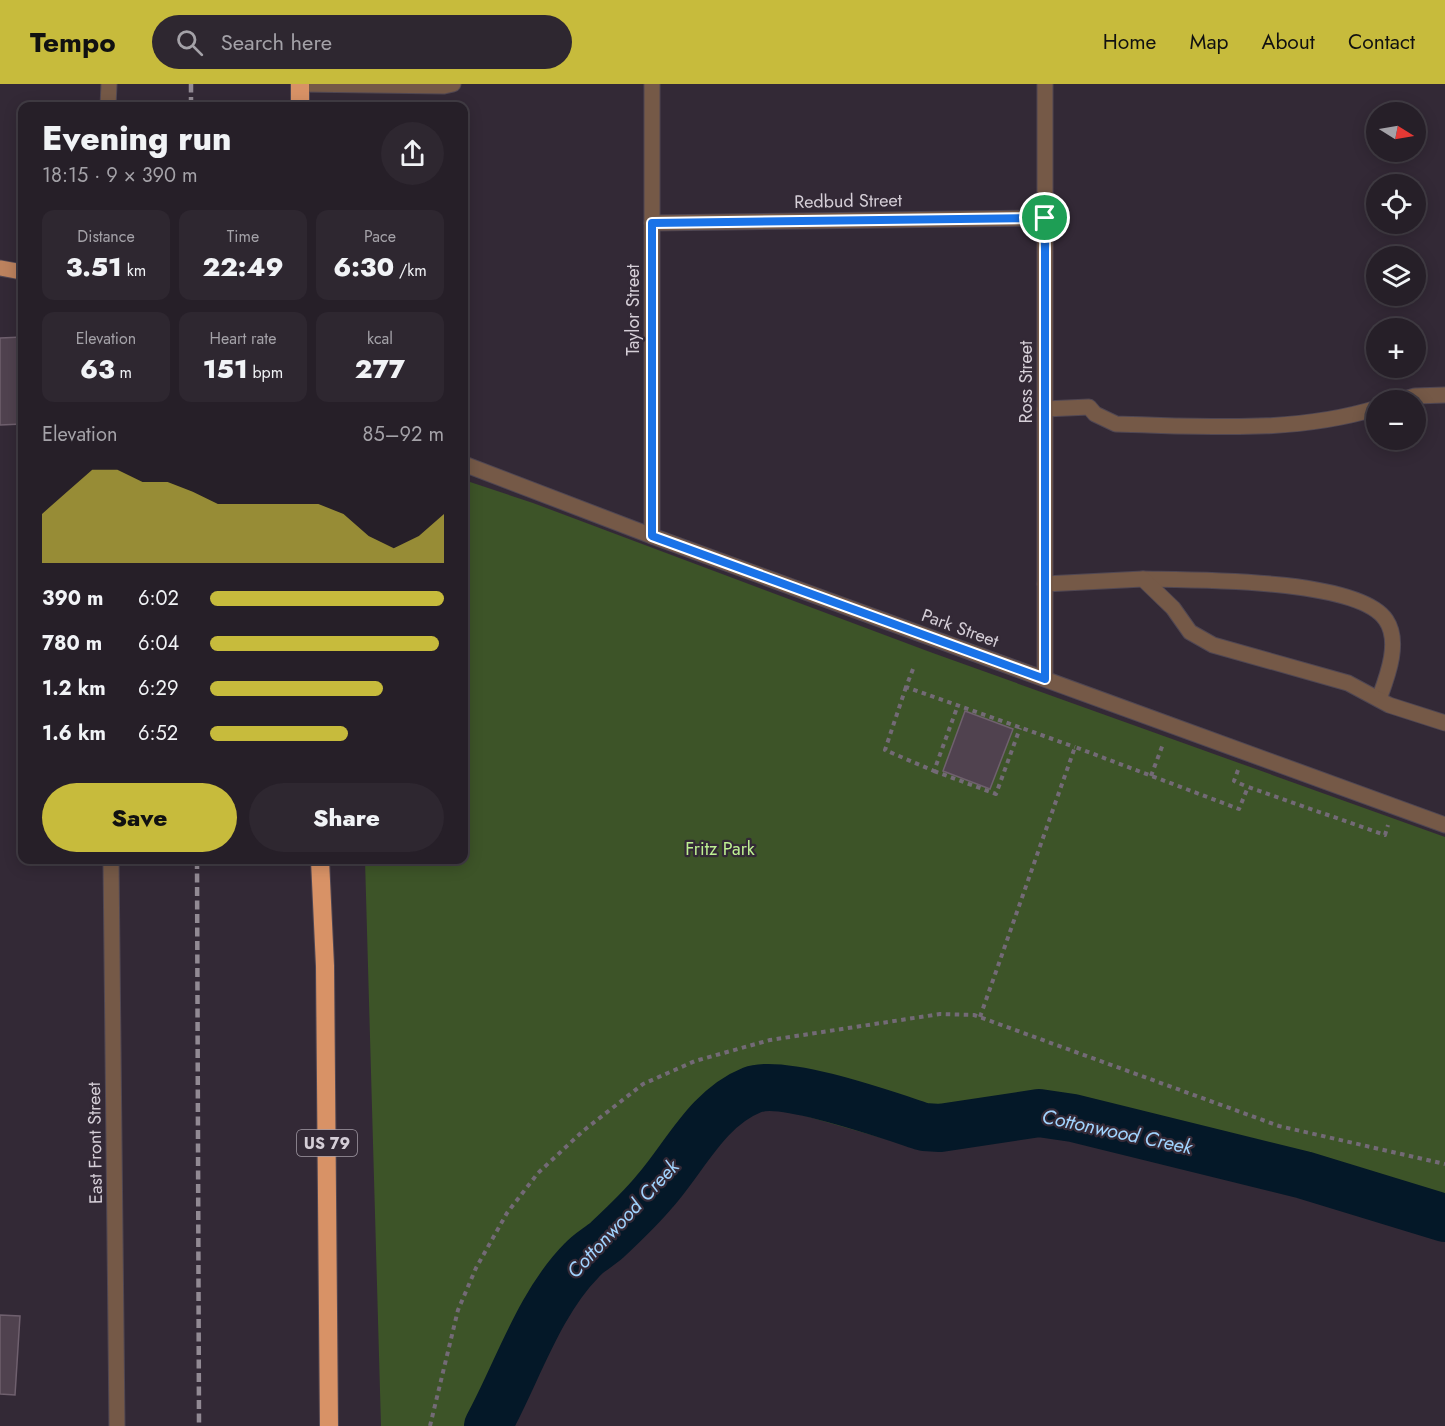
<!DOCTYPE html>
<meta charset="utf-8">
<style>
:root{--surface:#261f28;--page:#2e2730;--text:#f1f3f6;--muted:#a4a2a8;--line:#423d45;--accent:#c7bb3c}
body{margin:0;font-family:Jost,sans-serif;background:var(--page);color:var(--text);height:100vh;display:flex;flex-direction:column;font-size:22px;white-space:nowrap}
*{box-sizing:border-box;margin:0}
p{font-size:20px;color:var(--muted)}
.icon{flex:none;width:33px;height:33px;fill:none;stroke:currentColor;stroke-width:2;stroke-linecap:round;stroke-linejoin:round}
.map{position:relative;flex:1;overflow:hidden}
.sheet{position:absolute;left:18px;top:18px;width:450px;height:762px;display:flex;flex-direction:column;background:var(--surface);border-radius:12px;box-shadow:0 3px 15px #0003,0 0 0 2px var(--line)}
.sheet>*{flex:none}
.needle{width:39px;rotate:101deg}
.fabs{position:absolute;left:1366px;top:18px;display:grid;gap:12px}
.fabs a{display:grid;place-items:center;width:60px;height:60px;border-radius:50%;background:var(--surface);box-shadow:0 3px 15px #0003,0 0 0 2px var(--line);font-size:30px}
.pin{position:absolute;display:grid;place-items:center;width:51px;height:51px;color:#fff;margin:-26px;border:3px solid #fff;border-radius:50%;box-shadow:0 2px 6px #0007}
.round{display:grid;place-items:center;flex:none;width:63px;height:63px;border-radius:32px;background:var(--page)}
.overview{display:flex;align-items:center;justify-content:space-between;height:102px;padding:0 24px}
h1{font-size:33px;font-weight:800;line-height:45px}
.figures{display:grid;grid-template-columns:repeat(3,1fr);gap:9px;height:102px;padding:6px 24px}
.figures div{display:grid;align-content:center;border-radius:12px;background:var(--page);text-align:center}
.figures b{font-size:26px;font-weight:800}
.figures small{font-size:16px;font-weight:400}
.figures p{font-size:16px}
.chart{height:168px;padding:12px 24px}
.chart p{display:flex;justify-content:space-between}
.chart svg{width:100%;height:108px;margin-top:6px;fill:var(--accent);opacity:.7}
.primary-button{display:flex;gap:12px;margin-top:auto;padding:12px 24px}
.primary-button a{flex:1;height:69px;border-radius:36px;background:var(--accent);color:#111;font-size:24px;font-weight:800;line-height:69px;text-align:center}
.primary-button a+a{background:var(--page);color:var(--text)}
ul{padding:0 24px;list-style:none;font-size:20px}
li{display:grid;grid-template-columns:96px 72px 1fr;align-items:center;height:45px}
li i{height:15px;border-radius:8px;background:var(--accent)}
header{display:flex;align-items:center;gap:36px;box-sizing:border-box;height:84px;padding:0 30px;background:var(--accent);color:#111}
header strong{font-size:28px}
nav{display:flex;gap:33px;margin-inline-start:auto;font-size:21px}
.search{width:420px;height:54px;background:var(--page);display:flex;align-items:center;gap:15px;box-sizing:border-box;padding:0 21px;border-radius:33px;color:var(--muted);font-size:22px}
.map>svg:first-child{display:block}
.green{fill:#3d5428}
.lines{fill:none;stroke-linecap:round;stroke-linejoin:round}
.river{stroke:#041828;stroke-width:48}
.building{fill:#50424f;stroke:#6f606e;stroke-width:1.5}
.minor-casing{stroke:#504753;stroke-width:17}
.major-casing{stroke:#504753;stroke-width:17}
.highway-casing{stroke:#504753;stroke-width:20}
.path{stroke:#736a76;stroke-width:4;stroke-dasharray:4.5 4.5;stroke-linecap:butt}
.minor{stroke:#755947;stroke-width:15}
.major{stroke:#bc825e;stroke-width:15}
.highway{stroke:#d89266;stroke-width:18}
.rail{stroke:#928a94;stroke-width:4.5;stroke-dasharray:9 4.5;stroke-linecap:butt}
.route-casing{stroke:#fff;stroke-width:12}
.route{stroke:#1a73e8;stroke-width:8}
.labels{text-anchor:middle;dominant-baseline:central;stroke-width:4.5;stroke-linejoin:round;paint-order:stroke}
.shield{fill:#332936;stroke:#a49ca7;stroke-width:1.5}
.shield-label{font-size:16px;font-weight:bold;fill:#d5ced7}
.street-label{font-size:18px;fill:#d5ced7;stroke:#332936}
.park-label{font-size:18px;fill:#bef092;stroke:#332936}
.water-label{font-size:20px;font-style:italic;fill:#a1d3fe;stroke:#332936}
</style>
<header>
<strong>Tempo</strong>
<div class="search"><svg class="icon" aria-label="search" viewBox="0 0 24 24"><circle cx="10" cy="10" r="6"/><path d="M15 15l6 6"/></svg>Search here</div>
<nav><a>Home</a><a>Map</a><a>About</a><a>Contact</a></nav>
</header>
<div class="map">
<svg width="1445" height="1342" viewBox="0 0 1445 1342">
<rect width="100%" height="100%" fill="#332936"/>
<polygon class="green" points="464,396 533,419 930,568 1445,753 1445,1131 1054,1041 896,1058 757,1018 608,1162 490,1342 381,1342 365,776 464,776"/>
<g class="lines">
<path class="river" d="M488 1342C517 1289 539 1219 582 1176 589 1168 599 1163 607 1156 623 1141 641 1124 655 1107 685 1073 707 1024 752 1006 783 994 890 1032 924 1043L940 1044 1039 1029 1073 1034 1304 1091 1445 1134"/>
</g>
<g class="building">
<polygon points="22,253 22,340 0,341 0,254"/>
<polygon points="965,627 1013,645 990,705 943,687"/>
<polygon points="0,1231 20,1232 15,1311 0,1310"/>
</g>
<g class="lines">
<defs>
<g id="minor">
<polyline points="300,0 444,2 453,0"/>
<polyline points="652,0 652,452"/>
<polyline points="108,22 109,0"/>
<polyline points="652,139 1045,134"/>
<polyline points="1401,316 1415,312 1445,311"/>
<path d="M1045 325 1089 323 1095 330 1116 340C1202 342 1293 350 1377 324"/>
<polyline points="464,380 652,452 1445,741"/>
<path d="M1143 495C1192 496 1358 494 1386 536 1401 558 1387 593 1379 615"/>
<polyline points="1045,500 1143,495 1173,524 1190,548 1213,561 1348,599 1389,621 1445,639"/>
<polyline points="1045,595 1045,0"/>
<polyline points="111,776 117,1342"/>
</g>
<polyline id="major" points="0,184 22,188"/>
<g id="highway">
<polyline points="300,0 300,22"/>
<polyline points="320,776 325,882 329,1342"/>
</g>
</defs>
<use href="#minor" class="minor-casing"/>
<use href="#major" class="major-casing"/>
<use href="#highway" class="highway-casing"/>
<g class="path">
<polyline points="913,585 906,603 1075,663"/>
<polyline points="906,603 885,666 934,687 958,621"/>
<polyline points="1238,686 1234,697 1248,703"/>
<polyline points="934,687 996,710 1020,644"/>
<polyline points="1151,692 1163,660"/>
<polyline points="980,933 1075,663 1239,725 1248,703 1385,751 1388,741"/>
<polyline points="430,1342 458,1226 476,1184 507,1129 538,1089 583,1047 643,1000 695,977 770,956 940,930 974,931 1279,1042 1445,1080"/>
</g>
<use href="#minor" class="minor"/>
<use href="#major" class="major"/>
<use href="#highway" class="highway"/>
<g class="rail">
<polyline points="191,22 191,0"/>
<polyline points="197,776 199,1342"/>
</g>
</g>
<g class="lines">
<defs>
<polygon id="route" points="1045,134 1045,595 652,452 652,139"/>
</defs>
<use href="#route" class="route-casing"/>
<use href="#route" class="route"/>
</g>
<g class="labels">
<rect class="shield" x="297" y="1046" width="60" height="26" rx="4.5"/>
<g class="shield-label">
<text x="327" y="1059">US 79</text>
</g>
<g class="street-label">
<text transform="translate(848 117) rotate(-1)">Redbud Street</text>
<text transform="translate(633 226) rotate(-90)">Taylor Street</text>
<text transform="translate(1026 298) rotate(-90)">Ross Street</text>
<text transform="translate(960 544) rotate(20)">Park Street</text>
<text transform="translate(95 1059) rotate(-91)">East Front Street</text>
</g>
<g class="park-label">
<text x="720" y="765">Fritz Park</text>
</g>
<g class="water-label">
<text transform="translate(1117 1048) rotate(12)">Cottonwood Creek</text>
<text transform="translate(623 1135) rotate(-47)">Cottonwood Creek</text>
</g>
</g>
</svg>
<div class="fabs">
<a><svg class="needle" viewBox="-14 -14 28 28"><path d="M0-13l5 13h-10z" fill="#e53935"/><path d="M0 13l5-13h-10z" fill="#a4a2a8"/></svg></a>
<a><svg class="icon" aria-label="locate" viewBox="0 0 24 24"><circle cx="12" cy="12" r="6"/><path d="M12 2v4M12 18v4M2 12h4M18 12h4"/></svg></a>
<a><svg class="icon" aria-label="layers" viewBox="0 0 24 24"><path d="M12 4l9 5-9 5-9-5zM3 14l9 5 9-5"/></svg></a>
<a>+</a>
<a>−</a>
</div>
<div class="pin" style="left:1045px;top:134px;background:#1e9e55"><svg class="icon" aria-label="arrive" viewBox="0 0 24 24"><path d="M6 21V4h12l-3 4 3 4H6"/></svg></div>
<section class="sheet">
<div class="overview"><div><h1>Evening run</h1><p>18:15 · 9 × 390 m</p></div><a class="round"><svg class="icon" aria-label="share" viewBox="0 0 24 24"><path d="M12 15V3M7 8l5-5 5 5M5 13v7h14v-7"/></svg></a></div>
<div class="figures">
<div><p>Distance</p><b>3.51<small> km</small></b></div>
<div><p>Time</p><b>22:49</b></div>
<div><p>Pace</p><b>6:30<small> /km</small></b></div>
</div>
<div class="figures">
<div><p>Elevation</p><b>63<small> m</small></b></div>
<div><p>Heart rate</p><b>151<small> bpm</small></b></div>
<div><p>kcal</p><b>277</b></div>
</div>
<div class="chart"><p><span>Elevation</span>85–92 m</p>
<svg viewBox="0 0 160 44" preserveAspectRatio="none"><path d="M0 44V24L10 15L20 6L30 6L40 11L50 11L60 15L70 20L80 20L90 20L100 20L110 20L120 24L130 33L140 38L150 33L160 24V44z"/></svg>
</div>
<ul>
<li><b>390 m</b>6:02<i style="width:100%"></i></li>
<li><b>780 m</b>6:04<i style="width:98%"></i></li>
<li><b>1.2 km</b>6:29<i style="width:74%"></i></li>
<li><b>1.6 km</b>6:52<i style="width:59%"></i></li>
</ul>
<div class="primary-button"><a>Save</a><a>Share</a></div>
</section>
</div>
